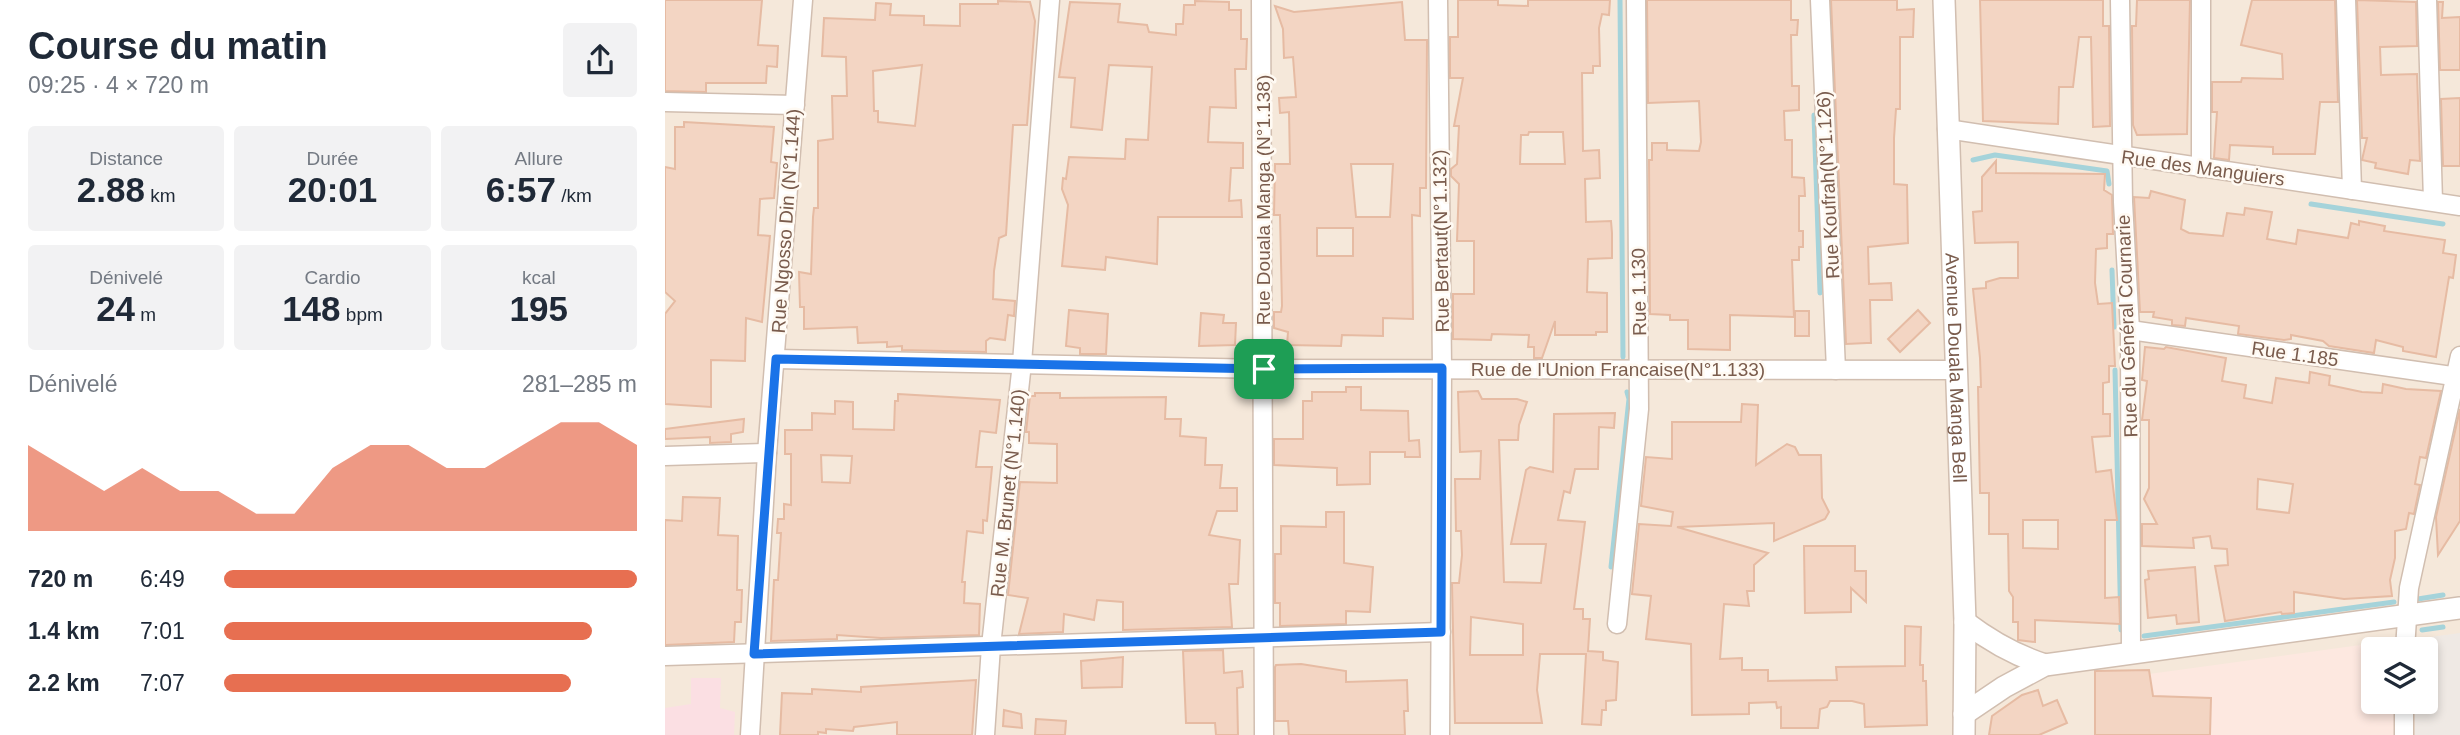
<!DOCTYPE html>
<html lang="fr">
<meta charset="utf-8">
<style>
:root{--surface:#fff;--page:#f2f2f3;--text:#1f2937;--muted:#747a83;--accent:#e76f51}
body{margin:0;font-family:Helvetica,sans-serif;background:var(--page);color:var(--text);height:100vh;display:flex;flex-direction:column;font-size:26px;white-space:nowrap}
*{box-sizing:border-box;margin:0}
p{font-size:23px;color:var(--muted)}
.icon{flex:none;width:38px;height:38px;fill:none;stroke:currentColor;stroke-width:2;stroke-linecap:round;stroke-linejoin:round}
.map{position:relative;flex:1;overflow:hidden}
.drawer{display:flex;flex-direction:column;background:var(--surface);width:665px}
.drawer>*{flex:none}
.controls{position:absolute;left:1696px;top:637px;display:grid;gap:14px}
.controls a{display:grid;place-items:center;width:77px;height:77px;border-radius:7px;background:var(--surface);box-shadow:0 4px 10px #0003;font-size:35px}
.pin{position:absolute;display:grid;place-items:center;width:60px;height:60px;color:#fff;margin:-30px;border-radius:14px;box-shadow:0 4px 10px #0006}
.round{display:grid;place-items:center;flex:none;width:74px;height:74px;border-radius:7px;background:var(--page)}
.headline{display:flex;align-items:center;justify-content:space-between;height:119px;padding:0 28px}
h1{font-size:38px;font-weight:600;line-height:52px}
.metrics{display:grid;grid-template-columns:repeat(3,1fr);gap:10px;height:119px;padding:7px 28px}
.metrics div{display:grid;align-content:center;border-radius:7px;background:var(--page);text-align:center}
.metrics b{font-size:35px;font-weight:600}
.metrics small{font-size:19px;font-weight:400}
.metrics p{font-size:19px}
.chart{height:196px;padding:14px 28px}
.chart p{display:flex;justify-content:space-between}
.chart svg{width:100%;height:126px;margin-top:7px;fill:var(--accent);opacity:.7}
ul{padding:0 28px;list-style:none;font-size:23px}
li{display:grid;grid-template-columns:112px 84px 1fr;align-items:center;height:52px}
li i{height:18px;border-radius:9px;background:var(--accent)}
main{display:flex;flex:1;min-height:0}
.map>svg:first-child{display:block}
.residential{fill:#f5e8da;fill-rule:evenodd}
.commercial{fill:#fde8e0}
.industrial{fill:#efe9e4}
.medical{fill:#fbdfe3}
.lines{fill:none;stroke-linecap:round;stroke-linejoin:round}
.stream{stroke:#a5d3da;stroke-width:5}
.building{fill:#f3d5c3;stroke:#e6bba3;stroke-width:2;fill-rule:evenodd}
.minor-casing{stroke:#d1beb0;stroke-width:21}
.tertiary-casing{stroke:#d1beb0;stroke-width:24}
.minor{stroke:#fff;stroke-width:18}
.tertiary{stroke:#fff;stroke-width:21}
.route-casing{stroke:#fff;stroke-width:14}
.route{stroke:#1a73e8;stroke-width:9}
.labels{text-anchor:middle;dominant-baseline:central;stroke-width:5;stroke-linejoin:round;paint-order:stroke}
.street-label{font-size:19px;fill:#7a5c4d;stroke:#fffaf3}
</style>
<main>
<section class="drawer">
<div class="headline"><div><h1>Course du matin</h1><p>09:25 · 4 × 720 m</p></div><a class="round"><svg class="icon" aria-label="share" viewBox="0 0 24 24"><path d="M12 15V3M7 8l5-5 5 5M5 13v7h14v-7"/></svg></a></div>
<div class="metrics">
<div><p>Distance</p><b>2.88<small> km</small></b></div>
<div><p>Durée</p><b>20:01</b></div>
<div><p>Allure</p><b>6:57<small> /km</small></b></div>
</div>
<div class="metrics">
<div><p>Dénivelé</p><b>24<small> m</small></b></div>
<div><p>Cardio</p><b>148<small> bpm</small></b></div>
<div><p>kcal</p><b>195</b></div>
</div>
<div class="chart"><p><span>Dénivelé</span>281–285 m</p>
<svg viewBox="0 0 160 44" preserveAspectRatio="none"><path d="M0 44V14L10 22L20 30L30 22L40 30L50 30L60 38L70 38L80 22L90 14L100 14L110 22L120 22L130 14L140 6L150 6L160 14V44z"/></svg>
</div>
<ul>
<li><b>720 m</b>6:49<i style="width:100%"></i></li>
<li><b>1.4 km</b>7:01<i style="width:89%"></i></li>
<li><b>2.2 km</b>7:07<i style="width:84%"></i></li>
</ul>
</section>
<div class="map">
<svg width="1795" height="735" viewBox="0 0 1795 735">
<rect width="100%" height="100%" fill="#fdf6ec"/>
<path class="residential" d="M0 0H1795V735H0ZM1708 649H1760V702H1708Z"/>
<polygon class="commercial" points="1732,640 1732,649 1708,649 1708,702 1730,702 1729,735 1487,735 1488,696 1484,674"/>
<polygon class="industrial" points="1795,633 1795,735 1750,735 1750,702 1760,702 1760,649 1750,649 1750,639"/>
<polygon class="medical" points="26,678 56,678 55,708 70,712 69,735 0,735 0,708 26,704"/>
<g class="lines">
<g class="stream">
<polyline points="955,0 958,357"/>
<polyline points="980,0 980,46"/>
<polyline points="1168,46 1170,109"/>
<polyline points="1149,115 1155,293"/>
<polyline points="1308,160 1330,155 1442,171 1444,184"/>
<polyline points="1646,204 1778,224"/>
<polyline points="1447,270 1449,327"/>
<polyline points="1450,370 1456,630"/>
<polyline points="946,567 964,399 962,392"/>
<polyline points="1753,599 1778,595"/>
<polyline points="1757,630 1778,627"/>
<polyline points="1479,636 1729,602"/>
</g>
</g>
<g class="building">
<polygon points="0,0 97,0 93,45 113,46 112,67 102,66 101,83 41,83 41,92 0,91"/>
<path d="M793 0H833V5L863 6V0H945L944 15 937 14 934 28 935 66H928V73H917L918 151 934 150 935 178 920 179 921 222 946 221 947 233V258L923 259 922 292 942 293V332H931V335H890V321L877 358H869V347H863L864 335 827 334 826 340 788 339V294H809V241H792L794 184 786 176V169L792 164 794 126H789L798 78H785V37H793ZM864 132H898L900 164H855L856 135H863Z"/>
<polygon points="982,0 1126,0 1126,20 1133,20 1132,35 1126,35 1127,86 1134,86 1134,110 1119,111 1120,140 1127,140 1127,177 1139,178 1140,196 1134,196 1134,231 1138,231 1138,247 1134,247 1134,260 1127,260 1129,317 1065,315 1065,350 1023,349 1023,320 1005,320 1005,315 985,314 984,160 987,160 987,143 1002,143 1002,150 1034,151 1036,142 1034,101 983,103"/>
<polygon points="1166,0 1232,0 1232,10 1249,9 1248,37 1235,37 1235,109 1231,109 1229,138 1229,184 1242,185 1243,243 1203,247 1204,284 1226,283 1227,300 1205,300 1206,343 1202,343 1181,344"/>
<polygon points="1315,0 1438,0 1438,26 1444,26 1445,126 1428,127 1426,37 1414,37 1408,87 1394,87 1393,124 1318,121"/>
<polygon points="1472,0 1525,0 1522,134 1472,135 1468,125 1467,26 1471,26"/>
<polygon points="1587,0 1670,0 1673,102 1655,102 1650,154 1608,154 1608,147 1565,145 1564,160 1549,158 1552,112 1547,112 1547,82 1576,82 1577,78 1618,79 1617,54 1576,45"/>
<polygon points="1692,0 1751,2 1752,46 1715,47 1716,75 1752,74 1755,161 1745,160 1743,174 1710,168 1711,163 1697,160 1702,138 1697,138"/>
<path d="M333 1 365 2 370 21 362 125H348L341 235 334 238 329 271 328 299 350 301 349 316 343 315 340 340 325 338 321 341V352L237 350V346L222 347V342L193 343 192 327 139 329V307H135L134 272 146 274 148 217 149 208H153V141L168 139 167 96H182L181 57 157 56 159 18 210 20 211 3 226 4 225 15 259 16V25L295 26V4H333ZM257 65 250 126 213 122V111H209L208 71Z"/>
<polygon points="530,1 564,2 564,10 576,10 576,39 582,39 581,69 570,69 571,108 545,107 543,142 578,143 578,168 566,168 564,201 576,200 577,217 493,217 492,264 441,257 440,270 397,266 403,205 397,189 398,178 401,179 404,157 460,159 461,139 483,140 487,67 444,65 437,130 406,127 410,78 394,77 405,2 455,4 453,22 482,25 484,32 511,35 511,24 518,24 519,5 530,5"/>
<path d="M737 2 740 40H762L761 188H755V216L747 215 748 319 718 318V336L677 335 676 346 622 345 623 332 609 328V312H616L617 306 615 215H609L610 164H625L624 112 615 113 614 98 631 97 628 57 619 58 618 29 610 6 629 12ZM686 164H728L725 217H691ZM652 228H688V256H652Z"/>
<polygon points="1773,2 1778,2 1777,18 1795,17 1795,70 1775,70"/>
<polygon points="1795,98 1795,166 1778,166 1776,99"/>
<polygon points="19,122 109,127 106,162 112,163 109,198 95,199 93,235 105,236 97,322 81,318 80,361 46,360 46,407 0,404 0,314 10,301 0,292 0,167 10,169 10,127 19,127"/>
<path d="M1331 161V173L1440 174 1439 190 1447 195 1448 234H1442V248L1431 249 1430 283 1433 304 1447 303 1450 366H1444V382L1438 383V414H1445V436L1427 437 1431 472 1446 470 1452 520H1440V598L1454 597 1455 624 1370 620V642L1353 640V622H1348V597L1344 591 1343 534H1324V493H1315L1313 387H1316L1315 358 1308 289 1321 288V282L1335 278H1353V242L1310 243 1308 212 1317 211V177ZM1358 520H1393V549L1358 548Z"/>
<polygon points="1486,191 1520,200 1516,229 1524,233 1558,236 1562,213 1579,215 1580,208 1607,212 1602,239 1631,244 1633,230 1683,238 1686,223 1694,225 1694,221 1720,226 1719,231 1780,240 1778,253 1791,255 1788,278 1784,277 1771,357 1738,351 1738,347 1711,340 1709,353 1664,346 1658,341 1626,335 1626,339 1619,340 1573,334 1574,326 1521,318 1520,326 1507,325 1507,320 1488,317 1489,312 1475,312 1469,197 1484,198"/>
<polygon points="404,310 443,314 441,354 415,354 415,348 401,346"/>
<polygon points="1253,310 1265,323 1235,352 1223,339"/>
<rect x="1130" y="311" width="14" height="25"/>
<polygon points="536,313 559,315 558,323 571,323 570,345 534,346"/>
<path d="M1480 347 1499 349 1501 347 1561 358 1557 381 1581 385 1579 398 1607 403 1611 378 1644 383 1645 372 1665 376 1664 385 1697 392 1717 393 1718 384 1741 389 1776 391 1761 458 1755 457 1750 484 1755 485 1749 514 1744 513 1741 529 1730 531V558L1725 580 1727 596 1679 599 1629 592V613L1617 614 1616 612 1560 621 1550 566 1563 565 1562 549 1547 548 1545 536 1528 538 1529 548 1477 546V524H1492L1479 499 1484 488V420H1477L1482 381 1477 380ZM1593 479 1628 484 1624 513 1592 509Z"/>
<polygon points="681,387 696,387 696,410 743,411 744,441 754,440 755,457 740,457 740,452 705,452 705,484 672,485 672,468 609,465 609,439 638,439 638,401 647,401 647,392 681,392"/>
<path d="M813 391 817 399H852L862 402 854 425 853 440H834L839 582 876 583 881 544H846L861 470 865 467 888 472 889 414 950 413 949 428 934 427 933 469H910L905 493 899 491 893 520 920 522 909 609H918V619H925L923 651 938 652V660L953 662 951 700 941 701V710H937L936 725 917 724 921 654H875L872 690 877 723H790L787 583H794L797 555 796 531H791L790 479H815L816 451 795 452 793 392ZM806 617 858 624V655H805Z"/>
<polygon points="370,393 395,393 395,398 501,397 500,419 516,419 515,436 541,438 540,465 557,465 555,488 572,488 572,511 552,511 544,535 575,540 573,584 564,584 567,627 458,630 458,602 432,600 429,620 399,614 398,632 354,634 363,598 343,595 355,482 392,483 392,444 364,443 364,432 361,432 365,396 370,396"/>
<path d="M233 394 335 400 331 433 315 431 311 467H327L322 521 318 520V533L302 531 297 582H300L299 603 315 604 314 635 216 638 172 635V639L106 641 109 580H113L116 533H112L113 519H119V504L126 505V454H120V430H147V413L170 414V401L188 402V429L229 430 230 401H233ZM156 455 187 456 185 483 157 482Z"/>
<polygon points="1077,404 1093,405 1091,465 1122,444 1130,447 1134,455 1156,455 1157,498 1164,512 1160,519 1109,541 1109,523 1012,527 1103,553 1089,565 1089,591 1082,591 1084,606 1059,604 1055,659 1077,658 1077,670 1103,670 1103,681 1172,680 1171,667 1240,666 1240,626 1256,627 1255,665 1258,665 1258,681 1261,681 1262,725 1200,727 1199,704 1187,701 1165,701 1162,707 1155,709 1153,728 1116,728 1116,707 1112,708 1111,702 1084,703 1084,714 1027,715 1026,644 981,639 986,596 967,594 974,524 1006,526 1008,512 976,506 981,457 1007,459 1007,422 1076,422"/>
<polygon points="1795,409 1795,521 1773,555 1771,517"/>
<polygon points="79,419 78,432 66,434 66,442 45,443 45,437 0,439 0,429"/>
<polygon points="18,497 55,498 53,535 73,536 72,590 77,590 76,622 70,622 69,642 0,645 0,520 17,521"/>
<polygon points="661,512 679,512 679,563 708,567 705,612 681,611 681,624 615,626 615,603 610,603 610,554 616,554 616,526 661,527"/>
<polygon points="1139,546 1190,546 1190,571 1201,571 1201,602 1186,588 1186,612 1140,613"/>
<polygon points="1530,567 1534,622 1512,624 1511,615 1483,618 1480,580 1484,579 1483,571"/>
<polygon points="558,650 559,673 577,671 578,687 572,688 573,735 551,735 550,723 521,723 518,651"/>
<polygon points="458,657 457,687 417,688 416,661"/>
<polygon points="636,664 681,671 681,682 742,680 743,711 739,711 740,735 624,735 623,721 610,721 610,667 611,665"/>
<polygon points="1484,670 1488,696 1546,698 1545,735 1430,735 1430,671"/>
<polygon points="311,680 307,735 232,735 232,722 189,727 188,731 161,729 161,733 153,732 153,735 115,735 117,693 147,694 147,689 196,692 196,687"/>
<polygon points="1373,690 1378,706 1392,700 1402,723 1374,735 1324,735 1327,716 1357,695"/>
<polygon points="339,710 356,714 357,728 338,726"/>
<polygon points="371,719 401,721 400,735 370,735"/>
</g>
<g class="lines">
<defs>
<g id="minor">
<polyline points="596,0 599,735"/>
<polyline points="773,0 777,368 775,735"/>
<polyline points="1155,0 1171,370"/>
<polyline points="1455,0 1458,202 1465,330 1466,653"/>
<polyline points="1536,0 1536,168"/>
<polyline points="1681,0 1687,190"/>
<polyline points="1762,0 1768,201"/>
<polyline points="0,102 130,105"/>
<polyline points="1282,129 1795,206"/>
<polyline points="1465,330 1795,377"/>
<polyline points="111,359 599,369 1291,370"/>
<polyline points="0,456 102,453"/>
<polyline points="952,624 974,409 971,0"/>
<polyline points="1740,649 1744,588 1795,356"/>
<polyline points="0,656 776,632"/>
<polyline points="85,735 102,453 138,0"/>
<polyline points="320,735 326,646 357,363 385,0"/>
<polyline points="1739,735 1739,702"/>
</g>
<g id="tertiary">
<path id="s1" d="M1279 0 1300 622 1299 735"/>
<path d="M1300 622C1325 641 1349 655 1380 665"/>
<polyline points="1299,714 1339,687 1380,665 1795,608"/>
</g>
</defs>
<use href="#minor" class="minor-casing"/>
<use href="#tertiary" class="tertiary-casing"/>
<use href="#minor" class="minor"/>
<use href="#tertiary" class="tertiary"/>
</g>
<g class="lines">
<defs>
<polygon id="route" points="111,359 599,369 777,368 776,632 89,654"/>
</defs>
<use href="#route" class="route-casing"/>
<use href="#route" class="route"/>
</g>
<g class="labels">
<g class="street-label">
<text transform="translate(1538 168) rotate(8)">Rue des Manguiers</text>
<text transform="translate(1163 185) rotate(-93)">Rue Koufrah(N°1.126)</text>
<text transform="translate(598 200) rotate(-90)">Rue Douala Manga (N°1.138)</text>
<text transform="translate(121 221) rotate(-86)">Rue Ngosso Din (N°1.144)</text>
<text transform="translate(776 241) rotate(-91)">Rue Bertaut(N°1.132)</text>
<text transform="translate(974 292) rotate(-91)">Rue 1.130</text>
<text transform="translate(1462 326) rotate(-92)">Rue du Général Cournarie</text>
<text transform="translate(1630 354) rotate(8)">Rue 1.185</text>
<text stroke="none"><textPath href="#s1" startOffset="368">Avenue Douala Manga Bell</textPath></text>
<text x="953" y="369">Rue de l'Union Francaise(N°1.133)</text>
<text transform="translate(343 493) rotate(-84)">Rue M. Brunet (N°1.140)</text>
</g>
</g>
</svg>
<div class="controls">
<a><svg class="icon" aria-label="layers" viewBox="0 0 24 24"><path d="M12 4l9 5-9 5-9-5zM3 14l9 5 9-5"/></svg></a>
</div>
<div class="pin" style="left:599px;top:369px;background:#1e9e55"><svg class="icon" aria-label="arrive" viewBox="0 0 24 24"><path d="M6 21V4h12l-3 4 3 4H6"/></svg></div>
</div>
</main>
